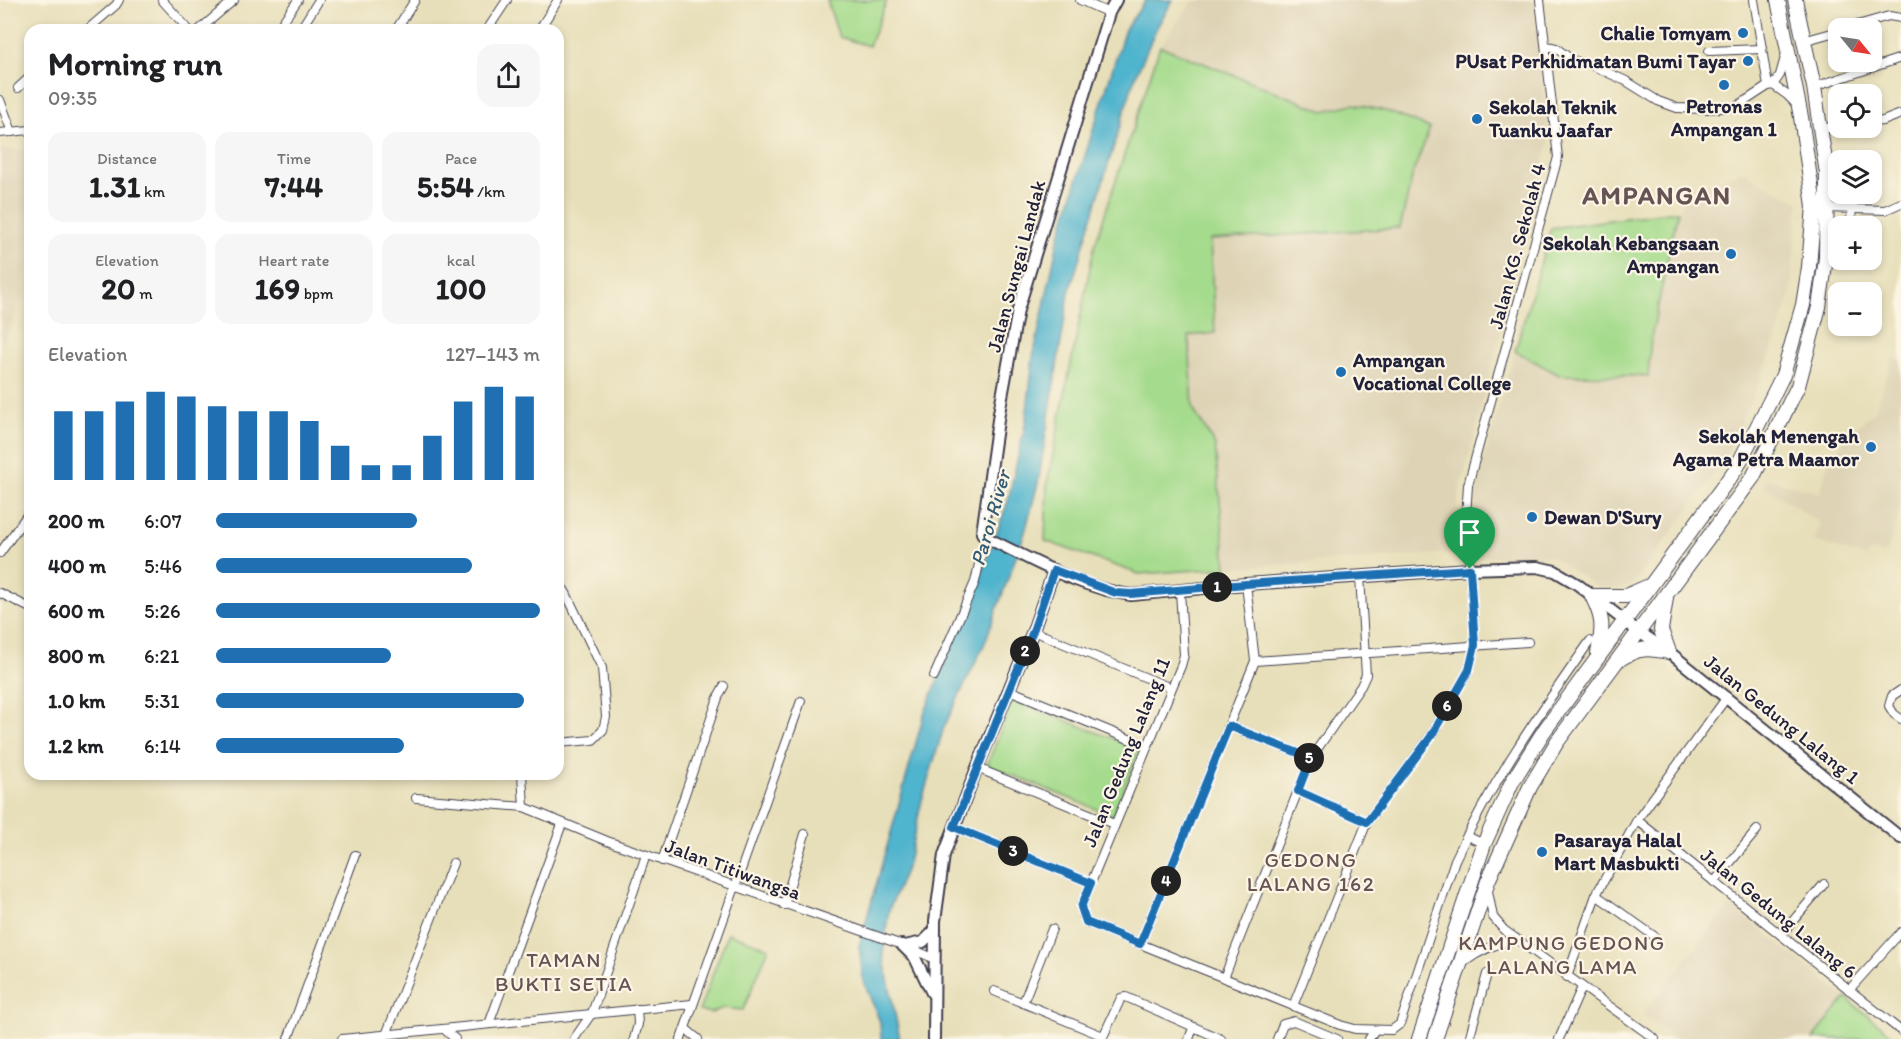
<!DOCTYPE html>
<meta charset="utf-8">
<style>
:root{--surface:#fff;--page:#f6f6f6;--text:#202124;--muted:#757577;--accent:#1f6fb2}
body{margin:0;font-family:Itim,sans-serif;background:var(--page);color:var(--text);height:100vh;display:flex;flex-direction:column;font-size:22px;white-space:nowrap}
*{box-sizing:border-box;margin:0}
p{font-size:20px;color:var(--muted)}
.icon{flex:none;width:33px;height:33px;fill:none;stroke:currentColor;stroke-width:2;stroke-linecap:round;stroke-linejoin:round}
.map{position:relative;flex:1;overflow:hidden}
.panel{position:absolute;left:24px;top:24px;width:540px;height:756px;display:flex;flex-direction:column;background:var(--surface);border-radius:18px;box-shadow:0 3px 9px #0003}
.panel>*{flex:none}
.needle{width:39px;rotate:120deg}
.fabs{position:absolute;left:1828px;top:18px;display:grid;gap:12px}
.fabs a{display:grid;place-items:center;width:54px;height:54px;border-radius:12px;background:var(--surface);box-shadow:0 3px 9px #0003;font-size:30px}
.pin{position:absolute;display:grid;place-items:center;width:51px;height:51px;color:#fff;margin:-62px -26px;border-radius:50% 50% 50% 0;rotate:-45deg;box-shadow:0 0 6px #0007}
.pin .icon{rotate:45deg}
.km{position:absolute;width:30px;height:30px;margin:-15px;border-radius:50%;background:#222;color:#fff;font-size:16px;line-height:30px;text-align:center}
.round{display:grid;place-items:center;flex:none;width:63px;height:63px;border-radius:18px;background:var(--page)}
.head{display:flex;align-items:center;justify-content:space-between;height:102px;padding:0 24px}
h1{font-size:33px;font-weight:700;line-height:45px}
.stats{display:grid;grid-template-columns:repeat(3,1fr);gap:9px;height:102px;padding:6px 24px}
.stats div{display:grid;align-content:center;border-radius:15px;background:var(--page);text-align:center}
.stats b{font-size:30px;font-weight:700}
.stats small{font-size:16px;font-weight:400}
.stats p{font-size:16px}
.chart{height:168px;padding:12px 24px}
.chart p{display:flex;justify-content:space-between}
.chart svg{width:100%;height:108px;margin-top:6px;stroke:var(--accent);stroke-width:6}
ul{padding:0 24px;list-style:none;font-size:20px}
li{display:grid;grid-template-columns:96px 72px 1fr;align-items:center;height:45px}
li i{height:15px;border-radius:8px;background:var(--accent)}
.map>svg:first-child{display:block}
.built{fill:#ded3b5}
.green{fill:#a5db8c;stroke:#647e64;stroke-width:1.5}
.water{fill:#4fb4cd;stroke:#386b84;stroke-width:1.5}
.lines{fill:none;stroke-linecap:round;stroke-linejoin:round}
.street-casing{stroke:#403e4e;stroke-width:10}
.secondary-casing{stroke:#403e4e;stroke-width:14}
.highway-casing{stroke:#403e4e;stroke-width:16}
.street{stroke:#fff;stroke-width:8}
.secondary{stroke:#fff;stroke-width:10}
.highway{stroke:#fff;stroke-width:14}
.route-casing{stroke:#fff;stroke-width:12}
.route{stroke:#1f6fb2;stroke-width:8}
.poi-dot{fill:#1f6fb2;stroke:#fcf5e5;stroke-width:2}
.labels{text-anchor:middle;dominant-baseline:central;stroke-width:4.5;stroke-linejoin:round;paint-order:stroke}
.poi-label{font-size:20px;font-weight:bold;fill:#22223b;stroke:#fcf5e5;text-anchor:end}
.street-label{font-size:20px;fill:#22223b;stroke:#fcf5e5}
.water-label{font-size:21px;font-style:italic;fill:#345c75;stroke:#fcf5e5}
.neighbourhood-label{font-size:21px;letter-spacing:1.5px;fill:#665454;stroke:#fcf5e5}
.district-label{font-size:26px;font-weight:bold;letter-spacing:1.5px;fill:#665454;stroke:#fcf5e5}
</style>
<div class="map">
<svg width="1901" height="1039" viewBox="0 0 1901 1039">
<rect width="100%" height="100%" fill="#fcf5e5"/>
<filter id="ink" filterUnits="userSpaceOnUse"><feTurbulence type="fractalNoise" baseFrequency=".0167" numOctaves="2"/><feDisplacementMap in="SourceGraphic" scale="12" xChannelSelector="R" yChannelSelector="G"/><feConvolveMatrix kernelMatrix="1 2 1 2 8 2 1 2 1" color-interpolation-filters="sRGB"/></filter>
<filter id="wash" filterUnits="userSpaceOnUse"><feTurbulence type="fractalNoise" baseFrequency=".008" numOctaves="4" result="noise"/><feDisplacementMap in="SourceGraphic" scale="24" xChannelSelector="R" yChannelSelector="G"/><feGaussianBlur stdDeviation="1.35" result="paint"/><feColorMatrix in="noise" values="0 0 0 0 0 0 0 0 0 0 0 0 0 0 0 0 0 1.4 0 .05"/><feComposite in="paint" operator="in"/></filter>
<g filter="url(#wash)">
<rect width="100%" height="100%" fill="#e7dfb9"/>
<g class="built">
<polygon points="1194,0 1532,0 1534,3 1549,141 1458,499 1457,553 1226,568 1215,445 1193,409 1189,335 1215,333 1210,239 1400,228 1413,173 1430,128 1353,104 1325,111 1160,46"/>
<polygon points="0,149 30,150 30,221 23,298 0,350"/>
<polygon points="1741,171 1799,202 1790,297 1767,364 1724,460 1635,582 1621,589 1601,589 1550,556 1476,557 1476,486 1551,228 1678,211 1686,198 1703,187"/>
<polygon points="1893,358 1901,360 1901,508 1886,554 1870,551 1866,557 1814,541 1820,523 1763,485 1768,479 1820,493 1828,463 1852,431 1874,412"/>
<polygon points="1730,905 1897,1039 1676,1039 1642,1014"/>
</g>
<g class="green">
<polygon points="827,0 887,0 869,46 839,37"/>
<polygon points="1160,46 1324,111 1353,104 1386,111 1430,128 1413,173 1400,228 1210,240 1215,333 1189,336 1193,409 1215,445 1226,568 1139,574 1045,541 1047,484 1094,247"/>
<polygon points="1678,211 1651,338 1648,376 1559,375 1515,351 1551,228"/>
<polygon points="1013,700 1140,749 1113,816 987,765"/>
<polygon points="728,933 769,948 743,1010 723,1008 711,1013 699,1011"/>
<polygon points="1846,998 1897,1039 1813,1039"/>
</g>
<polygon class="water" points="1146,0 1173,0 1157,27 1134,80 1069,293 1038,483 1025,532 984,645 944,727 922,800 908,863 889,910 883,954 900,1039 881,1039 880,1022 863,980 859,946 924,714 986,563 1008,501 1026,421 1033,357 1058,241 1125,29"/>
</g>
<g filter="url(#ink)">
<g class="lines">
<defs>
<g id="street">
<polyline points="162,0 189,30"/>
<polyline points="1080,0 1109,13"/>
<polyline points="1754,0 1768,86"/>
<polyline points="1847,28 1889,16 1901,18"/>
<polyline points="87,30 116,5 119,0"/>
<polyline points="199,30 234,0"/>
<polyline points="277,30 298,0"/>
<polyline points="300,30 319,0"/>
<polyline points="396,30 415,0"/>
<polyline points="487,30 507,0"/>
<polyline points="539,30 558,0"/>
<polyline points="1803,41 1839,31"/>
<polyline points="1547,46 1556,48 1572,60 1591,65 1626,81 1658,101 1677,108 1705,109 1736,107 1768,86 1773,85 1787,95 1796,104"/>
<polyline points="1709,51 1762,49"/>
<polyline points="1773,85 1780,75 1785,57"/>
<polyline points="1814,87 1901,58"/>
<polyline points="18,88 30,77"/>
<polyline points="0,100 12,132"/>
<polyline points="1872,122 1883,121 1901,114"/>
<polyline points="1820,129 1839,126"/>
<polyline points="0,133 30,130"/>
<polyline points="1827,208 1885,210 1901,203"/>
<polyline points="1850,226 1852,210"/>
<polyline points="0,553 30,511"/>
<polyline points="558,581 566,593 602,668 606,717 603,730 593,740 558,743"/>
<path d="M1180 591 1184 655 1181 666 1081 907 1086 922 1340 1025 1355 1029 1392 1030 1400 1024 1455 860C1492 781 1540 712 1590 641"/>
<polyline points="0,593 30,608"/>
<polyline points="1033,631 1171,688"/>
<polyline points="1255,661 1528,642"/>
<polyline points="934,676 975,582 985,537"/>
<polyline points="1009,690 1146,746"/>
<polyline points="1901,690 1892,696 1889,706 1894,714 1901,719"/>
<polyline points="1229,726 1311,758"/>
<polyline points="977,768 1114,824"/>
<polyline points="522,774 524,807"/>
<polyline points="1298,791 1367,822"/>
<polyline points="416,798 524,807 607,841 905,946 933,958"/>
<polyline points="1637,820 1901,1031"/>
<polyline points="954,827 1091,883"/>
<polyline points="1467,836 1484,844"/>
<polyline points="662,861 719,695 724,686"/>
<polyline points="1714,882 1757,830"/>
<polyline points="1488,891 1493,917 1504,930 1655,1039"/>
<polyline points="1596,895 1654,936"/>
<polyline points="784,905 805,834"/>
<polyline points="1781,935 1824,884"/>
<polyline points="1140,944 1255,661 1246,584"/>
<path d="M1463 963C1480 950 1495 943 1515 940"/>
<polyline points="1567,977 1596,895 1637,820 1727,697"/>
<polyline points="1224,978 1311,758 1361,686 1366,675 1360,576"/>
<polyline points="1849,990 1901,932"/>
<polyline points="994,991 1103,1036"/>
<polyline points="1023,1003 1052,929"/>
<polyline points="1293,1006 1367,822 1430,737 1469,670 1475,645 1466,517 1468,485 1558,157 1540,0"/>
<polyline points="489,1024 562,824"/>
<polyline points="444,1029 455,1039"/>
<polyline points="686,1029 698,1039"/>
<polyline points="386,1035 453,863"/>
<polyline points="288,1039 355,855"/>
<polyline points="342,1039 692,1004"/>
<polyline points="574,1039 592,1013 646,855"/>
<polyline points="634,1039 638,1024 637,1009"/>
<polyline points="681,1039 801,701"/>
<polyline points="1102,1039 1121,998 1126,997 1221,1039"/>
<polyline points="1189,1039 1193,1028"/>
<polyline points="1277,1039 1283,1024 1294,1021 1337,1039"/>
<polyline points="1369,1039 1374,1031"/>
<polyline points="1469,1039 1487,974"/>
<polyline points="1559,1039 1582,987"/>
</g>
<g id="secondary">
<path d="M1116 0 1109 13 1018 310 999 413 982 533 985 537C1031 559 1079 588 1131 595L1246 584 1470 569 1537 567 1555 571 1577 584 1639 632 1669 652 1901 838"/>
<polyline points="902,945 915,958 932,993"/>
<polyline points="905,946 923,942 935,930"/>
<polyline points="934,1039 935,921 944,855 977,768 1033,631 1054,570"/>
</g>
<g id="highway">
<polyline points="1666,598 1661,630 1669,652"/>
<path d="M1598 653C1603 628 1604 619 1592 596H1626L1649 586"/>
<path d="M1620 659C1639 647 1648 648 1669 652"/>
<polyline points="1419,1039 1484,844 1512,782 1544,731 1736,469 1783,375 1803,305 1809,267 1814,206 1801,117 1778,0"/>
<polyline points="1435,1039 1488,881 1530,787 1557,742 1753,477 1798,386 1819,307 1826,258 1827,174 1814,87 1795,0"/>
</g>
</defs>
<use href="#street" class="street-casing"/>
<use href="#secondary" class="secondary-casing"/>
<use href="#highway" class="highway-casing"/>
<use href="#street" class="street"/>
<use href="#secondary" class="secondary"/>
<use href="#highway" class="highway"/>
</g>
</g>
<g class="lines" filter="url(#ink)">
<defs>
<polygon id="route" points="1470,569 1475,645 1469,670 1430,738 1367,822 1298,791 1311,758 1229,726 1140,944 1086,922 1081,907 1091,883 954,827 1033,631 1054,570 1116,593 1131,594 1246,584"/>
</defs>
<use href="#route" class="route-casing"/>
<use href="#route" class="route"/>
</g>
<g class="poi-dot">
<circle cx="1743" cy="33" r="6"/>
<circle cx="1748" cy="61" r="6"/>
<circle cx="1724" cy="85" r="6"/>
<circle cx="1477" cy="119" r="6"/>
<circle cx="1731" cy="254" r="6"/>
<circle cx="1341" cy="372" r="6"/>
<circle cx="1871" cy="447" r="6"/>
<circle cx="1532" cy="517" r="6"/>
<circle cx="1542" cy="852" r="6"/>
</g>
<g class="labels">
<g class="poi-label">
<text x="1731" y="33">Chalie Tomyam</text>
<text x="1736" y="61">PUsat Perkhidmatan Bumi Tayar</text>
<text x="1724" y="106" text-anchor="middle">Petronas<tspan x="1724" dy="23">Ampangan 1</tspan></text>
<text x="1489" y="107" text-anchor="start">Sekolah Teknik<tspan x="1489" dy="23">Tuanku Jaafar</tspan></text>
<text x="1719" y="243">Sekolah Kebangsaan<tspan x="1719" dy="23">Ampangan</tspan></text>
<text x="1353" y="360" text-anchor="start">Ampangan<tspan x="1353" dy="23">Vocational College</tspan></text>
<text x="1859" y="436">Sekolah Menengah<tspan x="1859" dy="23">Agama Petra Maamor</tspan></text>
<text x="1544" y="517" text-anchor="start">Dewan D'Sury</text>
<text x="1554" y="840" text-anchor="start">Pasaraya Halal<tspan x="1554" dy="23">Mart Masbukti</tspan></text>
</g>
<g class="street-label">
<text transform="translate(1517 246) rotate(-75)">Jalan KG. Sekolah 4</text>
<text transform="translate(1016 266) rotate(-75)">Jalan Sungai Landak</text>
<text transform="translate(1782 719) rotate(39)">Jalan Gedung Lalang 1</text>
<text transform="translate(1126 752) rotate(-68)">Jalan Gedung Lalang 11</text>
<text transform="translate(733 869) rotate(20)">Jalan Titiwangsa</text>
<text transform="translate(1779 913) rotate(39)">Jalan Gedung Lalang 6</text>
</g>
<g class="water-label">
<text transform="translate(990 518) rotate(-74)">Paroi River</text>
</g>
<g class="neighbourhood-label">
<text x="1311" y="859">GEDONG<tspan x="1311" dy="24">LALANG 162</tspan></text>
<text x="1562" y="942">KAMPUNG GEDONG<tspan x="1562" dy="24">LALANG LAMA</tspan></text>
<text x="564" y="959">TAMAN<tspan x="564" dy="24">BUKTI SETIA</tspan></text>
</g>
<g class="district-label">
<text x="1657" y="195">AMPANGAN</text>
</g>
</g>
</svg>
<div class="fabs">
<a><svg class="needle" viewBox="-14 -14 28 28"><path d="M0-13l5 13h-10z" fill="#e53935"/><path d="M0 13l5-13h-10z" fill="#757577"/></svg></a>
<a><svg class="icon" aria-label="locate" viewBox="0 0 24 24"><circle cx="12" cy="12" r="6"/><path d="M12 2v4M12 18v4M2 12h4M18 12h4"/></svg></a>
<a><svg class="icon" aria-label="layers" viewBox="0 0 24 24"><path d="M12 4l9 5-9 5-9-5zM3 14l9 5 9-5"/></svg></a>
<a>+</a>
<a>−</a>
</div>
<div class="pin" style="left:1470px;top:569px;background:#1e9e55"><svg class="icon" aria-label="arrive" viewBox="0 0 24 24"><path d="M6 21V4h12l-3 4 3 4H6"/></svg></div>
<b class="km" style="left:1217px;top:587px">1</b>
<b class="km" style="left:1025px;top:651px">2</b>
<b class="km" style="left:1013px;top:851px">3</b>
<b class="km" style="left:1166px;top:881px">4</b>
<b class="km" style="left:1309px;top:758px">5</b>
<b class="km" style="left:1447px;top:706px">6</b>
<section class="panel">
<div class="head"><div><h1>Morning run</h1><p>09:35</p></div><a class="round"><svg class="icon" aria-label="share" viewBox="0 0 24 24"><path d="M12 15V3M7 8l5-5 5 5M5 13v7h14v-7"/></svg></a></div>
<div class="stats">
<div><p>Distance</p><b>1.31<small> km</small></b></div>
<div><p>Time</p><b>7:44</b></div>
<div><p>Pace</p><b>5:54<small> /km</small></b></div>
</div>
<div class="stats">
<div><p>Elevation</p><b>20<small> m</small></b></div>
<div><p>Heart rate</p><b>169<small> bpm</small></b></div>
<div><p>kcal</p><b>100</b></div>
</div>
<div class="chart"><p><span>Elevation</span>127–143 m</p>
<svg viewBox="0 0 160 44" preserveAspectRatio="none"><path d="M5 44V16M15 44V16M25 44V12M35 44V8M45 44V10M55 44V14M65 44V16M75 44V16M85 44V20M95 44V30M105 44V38M115 44V38M125 44V26M135 44V12M145 44V6M155 44V10"/></svg>
</div>
<ul>
<li><b>200 m</b>6:07<i style="width:62%"></i></li>
<li><b>400 m</b>5:46<i style="width:79%"></i></li>
<li><b>600 m</b>5:26<i style="width:100%"></i></li>
<li><b>800 m</b>6:21<i style="width:54%"></i></li>
<li><b>1.0 km</b>5:31<i style="width:95%"></i></li>
<li><b>1.2 km</b>6:14<i style="width:58%"></i></li>
</ul>
</section>
</div>
